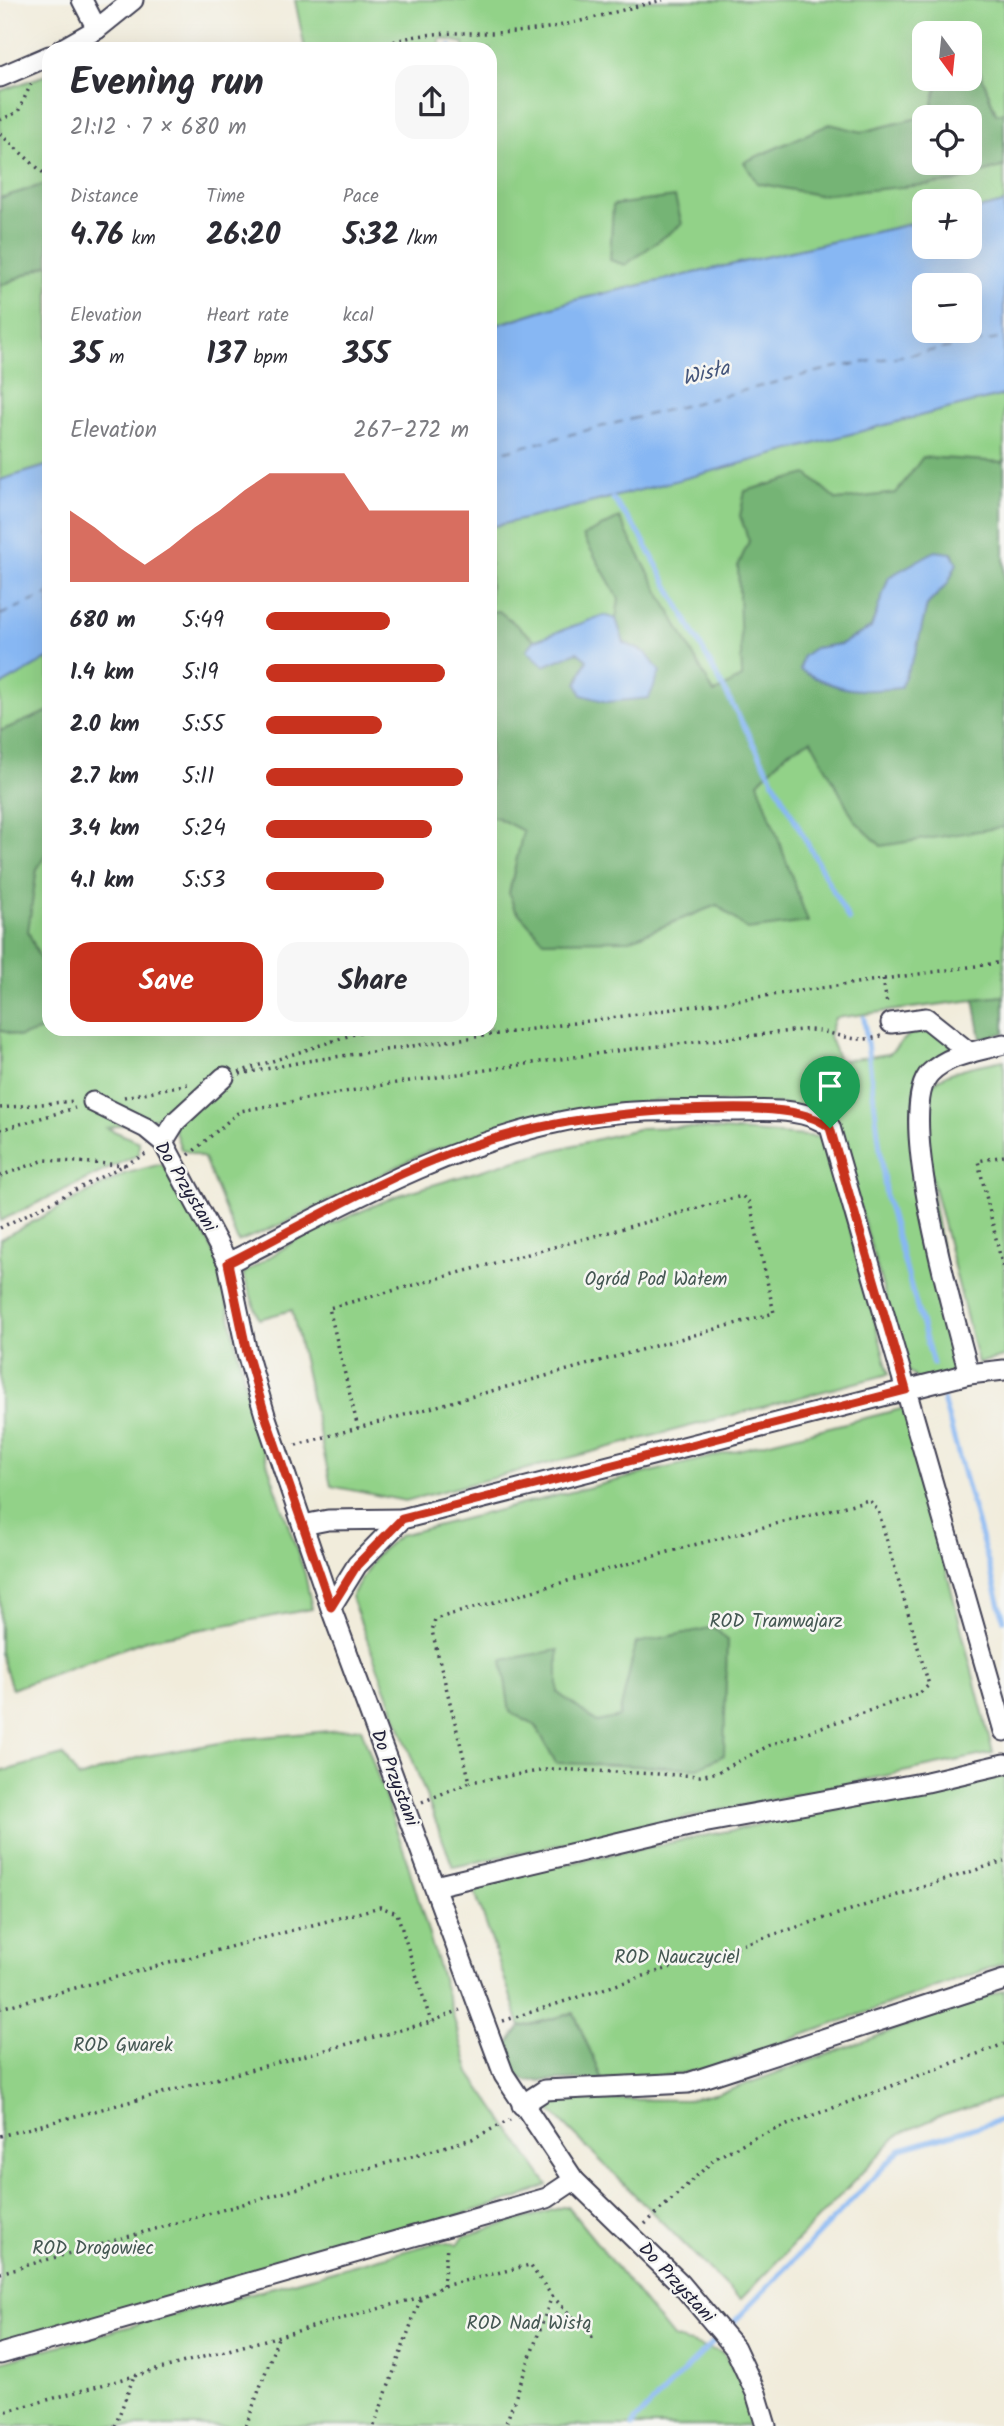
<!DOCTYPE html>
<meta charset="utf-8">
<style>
:root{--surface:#fff;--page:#f7f7f7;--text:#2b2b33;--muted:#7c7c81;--accent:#c8321e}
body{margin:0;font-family:Kalam,sans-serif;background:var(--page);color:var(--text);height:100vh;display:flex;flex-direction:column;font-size:26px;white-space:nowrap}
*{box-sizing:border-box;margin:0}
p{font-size:23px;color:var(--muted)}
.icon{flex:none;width:38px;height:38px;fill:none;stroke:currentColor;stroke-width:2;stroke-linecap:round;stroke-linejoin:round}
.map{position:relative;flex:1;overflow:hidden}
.sheet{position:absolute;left:42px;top:42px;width:455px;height:994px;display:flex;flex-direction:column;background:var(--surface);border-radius:21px;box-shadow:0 7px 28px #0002}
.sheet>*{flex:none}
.needle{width:46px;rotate:165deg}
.controls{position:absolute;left:912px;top:21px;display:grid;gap:14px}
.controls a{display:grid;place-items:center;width:70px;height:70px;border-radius:14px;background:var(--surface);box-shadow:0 7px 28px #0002;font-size:35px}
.pin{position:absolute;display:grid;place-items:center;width:60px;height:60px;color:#fff;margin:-72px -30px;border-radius:50% 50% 50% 0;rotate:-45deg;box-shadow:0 0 7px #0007}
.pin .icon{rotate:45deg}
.round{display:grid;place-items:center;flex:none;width:74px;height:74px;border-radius:21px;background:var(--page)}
.headline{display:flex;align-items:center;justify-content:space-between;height:119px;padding:0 28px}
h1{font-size:38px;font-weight:700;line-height:52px}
.metrics{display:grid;grid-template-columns:repeat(3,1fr);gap:10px;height:119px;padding:7px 28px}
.metrics div{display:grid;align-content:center}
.metrics b{font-size:30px;font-weight:700}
.metrics small{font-size:19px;font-weight:400}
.metrics p{font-size:19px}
.chart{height:196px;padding:14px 28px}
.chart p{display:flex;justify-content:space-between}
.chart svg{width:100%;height:126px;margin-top:7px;fill:var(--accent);opacity:.7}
.button{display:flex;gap:14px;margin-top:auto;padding:14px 28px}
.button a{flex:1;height:80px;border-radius:21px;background:var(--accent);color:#fff;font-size:28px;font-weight:700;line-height:80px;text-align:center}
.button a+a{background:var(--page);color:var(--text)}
ul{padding:0 28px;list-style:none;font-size:23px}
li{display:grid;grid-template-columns:112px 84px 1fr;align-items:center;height:52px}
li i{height:18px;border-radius:9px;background:var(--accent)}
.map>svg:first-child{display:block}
.green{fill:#92d288;stroke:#5a7a62;stroke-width:2}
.forest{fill:#75b474;stroke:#4c6b58;stroke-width:2;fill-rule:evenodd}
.water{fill:#87b7f3;stroke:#546c97;stroke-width:2;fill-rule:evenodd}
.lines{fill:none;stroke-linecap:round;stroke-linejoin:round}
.stream{stroke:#87b7f3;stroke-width:5}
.ferry{stroke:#45567b;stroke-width:2;stroke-dasharray:9 7;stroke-linecap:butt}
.minor-casing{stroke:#414053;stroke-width:23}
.path{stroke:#414053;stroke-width:3.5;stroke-dasharray:2 5;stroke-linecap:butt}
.minor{stroke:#fff;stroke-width:19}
.route-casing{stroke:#fff;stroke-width:14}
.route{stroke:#c8321e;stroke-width:9}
.labels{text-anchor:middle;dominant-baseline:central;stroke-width:5;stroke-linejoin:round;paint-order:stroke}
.street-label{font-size:19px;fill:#22223b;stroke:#f6f6f2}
.park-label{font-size:19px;fill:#445752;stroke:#f6f6f2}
.water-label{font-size:21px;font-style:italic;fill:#45567b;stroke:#f6f6f2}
</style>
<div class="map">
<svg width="1004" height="2426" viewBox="0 0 1004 2426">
<rect width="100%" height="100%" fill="#f6f6f2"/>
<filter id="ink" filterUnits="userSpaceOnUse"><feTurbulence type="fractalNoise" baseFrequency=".0143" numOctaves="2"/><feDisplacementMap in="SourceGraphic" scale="14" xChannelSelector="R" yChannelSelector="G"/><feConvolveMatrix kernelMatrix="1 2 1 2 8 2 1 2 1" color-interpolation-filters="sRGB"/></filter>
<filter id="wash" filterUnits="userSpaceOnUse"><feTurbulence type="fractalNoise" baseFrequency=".00686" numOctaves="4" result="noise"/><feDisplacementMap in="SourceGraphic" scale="28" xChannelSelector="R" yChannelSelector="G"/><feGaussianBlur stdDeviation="1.57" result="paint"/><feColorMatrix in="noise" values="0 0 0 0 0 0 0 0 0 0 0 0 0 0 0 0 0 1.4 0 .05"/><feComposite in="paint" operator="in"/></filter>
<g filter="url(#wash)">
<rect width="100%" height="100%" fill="#f1ecdb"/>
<g class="green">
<polygon points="295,0 1004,0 1004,112 997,115 975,58 970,59 970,33 924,33 924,79 939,79 931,115 862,132 830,125 954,182 1004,166 1004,203 970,211 970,201 924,201 924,221 575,300 490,327 490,49 464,49 464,43 440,38 440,49 305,49"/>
<polygon points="49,74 49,183 0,198 0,91"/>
<polygon points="49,264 49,465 0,480 0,286"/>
<polygon points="1004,386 1004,996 835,1018 829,1036 839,1061 889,1054 910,1034 934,1030 951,1044 950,1050 914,1092 960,1352 955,1372 919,1381 906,1369 834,1117 787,1105 668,1100 585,1109 426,1152 289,1221 238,1242 204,1158 181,1149 169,1115 107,1128 139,1142 139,1154 0,1221 0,686 49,658 49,1029 490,1029 490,526"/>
<path d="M1004 1060V1357L978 1363 929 1167 927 1089C946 1068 977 1066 1004 1060Z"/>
<polygon points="681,1127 821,1137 829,1166 833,1165 889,1374 405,1501 331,1486 292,1310 259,1319 243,1274 298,1239 396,1196 516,1160 641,1128"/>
<polygon points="161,1164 173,1174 217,1258 254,1424 305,1574 312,1609 149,1639 12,1689 0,1652 0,1239 124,1174"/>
<polygon points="905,1408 993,1753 453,1867 351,1597 376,1555 400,1535"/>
<polygon points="361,1728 405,1854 470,2073 548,2185 519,2198 0,2346 0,1772 63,1755 79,1778 140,1757 242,1739"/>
<polygon points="1004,1775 1004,1963 711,2068 673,2075 602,2080 574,2013 521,2027 472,1883"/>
<polygon points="1004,1990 1004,2097 938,2117 899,2134 740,2300 547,2107 566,2099 689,2100 727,2091"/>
<polygon points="567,2206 673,2338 724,2353 749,2399 752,2426 0,2426 0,2362 438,2242 458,2244 464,2236"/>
</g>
<g class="forest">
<path d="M975 58 996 114 1004 112V166L954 182 818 195 757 183 744 162 830 124 862 132 930 115 939 79H970V59ZM970 117V163H924V117Z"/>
<polygon points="49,183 49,264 0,286 0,198"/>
<polygon points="675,197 682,224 625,265 610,260 613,205"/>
<path d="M923 457 1004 462V827L881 846 855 821 811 740 789 751 758 782 808 922 748 930 717 905 629 940 544 941 514 908 509 893 523 831 496 817H490V612L499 611 535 640 527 650 577 652 587 660 577 683 646 653 624 643 616 619 619 599 583 536 619 518 714 693 742 677 738 566 749 541 740 516 745 491 807 474 837 500 896 493ZM952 553 957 563 948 583 927 605 916 651 815 648 841 644 871 628 889 577Z"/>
<polygon points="49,711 49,850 37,869 28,931 49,980 49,1028 19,1037 0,1030 0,731"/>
<polygon points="1004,996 1004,1033 981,1039 974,999"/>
<polygon points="714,1627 727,1640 724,1755 698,1768 556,1763 536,1726 510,1712 502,1660 558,1650 558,1693 597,1722 619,1717 636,1643"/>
<polygon points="574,2013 602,2080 526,2081 514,2073 504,2049 521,2027"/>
</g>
<g class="water">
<path d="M1004 203V395C832 436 663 488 490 527V327L575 300 924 221V247H970V211ZM924 285H970V331H924Z"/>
<polygon points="49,465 49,658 0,686 0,480"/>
<path d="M935 551 951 553 957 563 948 583 927 605 916 651 900 688C856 693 839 691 800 670L803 656 815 648 841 644 871 628 889 577Z"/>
<polygon points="604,615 616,619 624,643 646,653 660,672 649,698 607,702 582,695 577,684 587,660 577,652 544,666 527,650 535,640"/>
</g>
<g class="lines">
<g class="stream">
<polyline points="450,46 450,49"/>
<polyline points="613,499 641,536 849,920"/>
<polyline points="864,1018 886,1198 933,1364"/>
<polyline points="943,1399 1004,1620"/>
<polyline points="730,2326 901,2149 1004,2119"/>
<polyline points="633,2426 635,2421 716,2339"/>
</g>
<g class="ferry">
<polyline points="490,455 832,368 1004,338"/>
<polyline points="0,615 49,594"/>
</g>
</g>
</g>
<g filter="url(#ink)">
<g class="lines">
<defs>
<g id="minor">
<polyline points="82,0 97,29"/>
<polyline points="62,49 97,29 133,0"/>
<polyline points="0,77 49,56"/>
<polyline points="891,1023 926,1018 970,1053"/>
<polyline points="93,1102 146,1128 163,1142 228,1263 247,1353 265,1415 333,1614 504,2075 574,2180 680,2283 735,2348 756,2393 766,2426"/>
<polyline points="163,1142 176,1121 224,1077"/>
<path d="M228 1263C337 1208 443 1146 564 1121 619 1109 677 1110 733 1111 764 1111 805 1106 830 1127L906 1390 969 1374 1004 1370"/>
<path d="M969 1374C956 1321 893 1111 930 1073 949 1054 979 1051 1004 1044"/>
<polyline points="303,1525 328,1520 402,1519"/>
<polyline points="331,1607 357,1565 402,1519 906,1390 1004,1731"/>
<polyline points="435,1886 697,1824 927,1782 1004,1764"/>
<polyline points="522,2105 545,2090 688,2083 1004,1980"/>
<polyline points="0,2354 547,2198 574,2180"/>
</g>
</defs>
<use href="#minor" class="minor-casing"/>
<g class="path">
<path d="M374 49C428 25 470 37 527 31 572 26 618 10 663 0"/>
<polyline points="0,120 18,112 31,84"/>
<polyline points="0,134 49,178"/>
<polyline points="883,979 887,1004"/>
<polyline points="239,1072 369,1029"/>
<polyline points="240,1074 307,1061 1004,962"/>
<polyline points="124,1097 188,1084"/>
<polyline points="0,1108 74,1101"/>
<polyline points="0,1130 75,1108"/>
<path d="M189 1155 240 1111 383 1085 615 1051 801 1030C831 1028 851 1046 881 1036"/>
<polyline points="1004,1156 978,1161 1004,1273"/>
<polyline points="0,1176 45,1160 125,1165"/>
<polyline points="0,1228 148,1153"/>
<polyline points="296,1445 774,1313 750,1203 742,1196 329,1308 358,1428"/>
<polyline points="422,1802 470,1782 432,1631 435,1619 686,1547 869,1500 878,1510 929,1685 920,1693 770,1745 718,1772 700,1776 552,1769 470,1782"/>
<polyline points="0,2008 380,1907 397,1913 431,2022"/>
<polyline points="503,2021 1004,1861"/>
<polyline points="0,2136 431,2022 460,2010"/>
<polyline points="645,2224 716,2158 755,2137 1004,2044"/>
<polyline points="0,2273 472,2139 510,2120"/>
<polyline points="443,2286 447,2246"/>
<polyline points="552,2296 594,2339"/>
<polyline points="0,2413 421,2297 443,2286 530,2265 552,2296 505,2426"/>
<polyline points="115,2426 134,2376"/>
<polyline points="246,2426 279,2335"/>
<polyline points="374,2426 421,2297"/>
</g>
<use href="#minor" class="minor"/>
</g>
</g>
<g class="lines" filter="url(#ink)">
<defs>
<path id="route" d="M672 1110C713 1110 800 1101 830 1128L906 1390 402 1519 357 1565 331 1607 265 1415 247 1353 228 1263C307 1223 384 1176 468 1147 535 1124 602 1115 672 1110Z"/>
</defs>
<use href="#route" class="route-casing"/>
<use href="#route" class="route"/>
</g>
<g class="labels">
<g class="street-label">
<text transform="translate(185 1187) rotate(59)">Do Przystani</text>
<text transform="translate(394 1778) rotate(69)">Do Przystani</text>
<text transform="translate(676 2283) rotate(47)">Do Przystani</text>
</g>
<g class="park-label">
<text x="656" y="1280">Ogród Pod Wałem</text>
<text x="776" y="1622">ROD Tramwajarz</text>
<text x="677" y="1958">ROD Nauczyciel</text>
<text x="123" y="2046">ROD Gwarek</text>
<text x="93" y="2249">ROD Drogowiec</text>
<text x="529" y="2324">ROD Nad Wisłą</text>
</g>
<g class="water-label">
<text transform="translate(706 374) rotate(-14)">Wisła</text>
</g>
</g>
</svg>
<div class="controls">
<a><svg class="needle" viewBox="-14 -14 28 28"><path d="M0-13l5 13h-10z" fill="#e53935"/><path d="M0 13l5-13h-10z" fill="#7c7c81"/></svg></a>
<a><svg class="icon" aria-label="locate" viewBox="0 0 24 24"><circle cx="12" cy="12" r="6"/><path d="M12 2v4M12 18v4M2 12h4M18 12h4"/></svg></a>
<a>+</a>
<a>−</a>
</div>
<div class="pin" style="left:830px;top:1128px;background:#1e9e55"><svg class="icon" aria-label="arrive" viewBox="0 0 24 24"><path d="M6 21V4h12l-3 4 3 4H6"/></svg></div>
<section class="sheet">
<div class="headline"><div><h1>Evening run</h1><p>21:12 · 7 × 680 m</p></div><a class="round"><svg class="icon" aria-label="share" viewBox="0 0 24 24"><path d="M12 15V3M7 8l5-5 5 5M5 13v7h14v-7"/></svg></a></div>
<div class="metrics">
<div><p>Distance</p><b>4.76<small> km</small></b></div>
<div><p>Time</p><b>26:20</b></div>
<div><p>Pace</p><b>5:32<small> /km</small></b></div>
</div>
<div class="metrics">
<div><p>Elevation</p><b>35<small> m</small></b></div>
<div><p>Heart rate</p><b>137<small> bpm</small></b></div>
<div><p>kcal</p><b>355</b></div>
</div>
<div class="chart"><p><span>Elevation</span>267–272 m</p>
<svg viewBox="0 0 160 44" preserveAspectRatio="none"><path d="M0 44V19L10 25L20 32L30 38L40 32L50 25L60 19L70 12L80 6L90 6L100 6L110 6L120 19L130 19L140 19L150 19L160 19V44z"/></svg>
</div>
<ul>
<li><b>680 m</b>5:49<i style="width:61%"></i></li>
<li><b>1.4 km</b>5:19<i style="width:88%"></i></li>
<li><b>2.0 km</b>5:55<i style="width:57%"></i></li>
<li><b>2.7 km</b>5:11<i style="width:97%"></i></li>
<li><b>3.4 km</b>5:24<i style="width:82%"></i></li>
<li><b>4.1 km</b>5:53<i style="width:58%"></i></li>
</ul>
<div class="button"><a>Save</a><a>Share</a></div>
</section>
</div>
